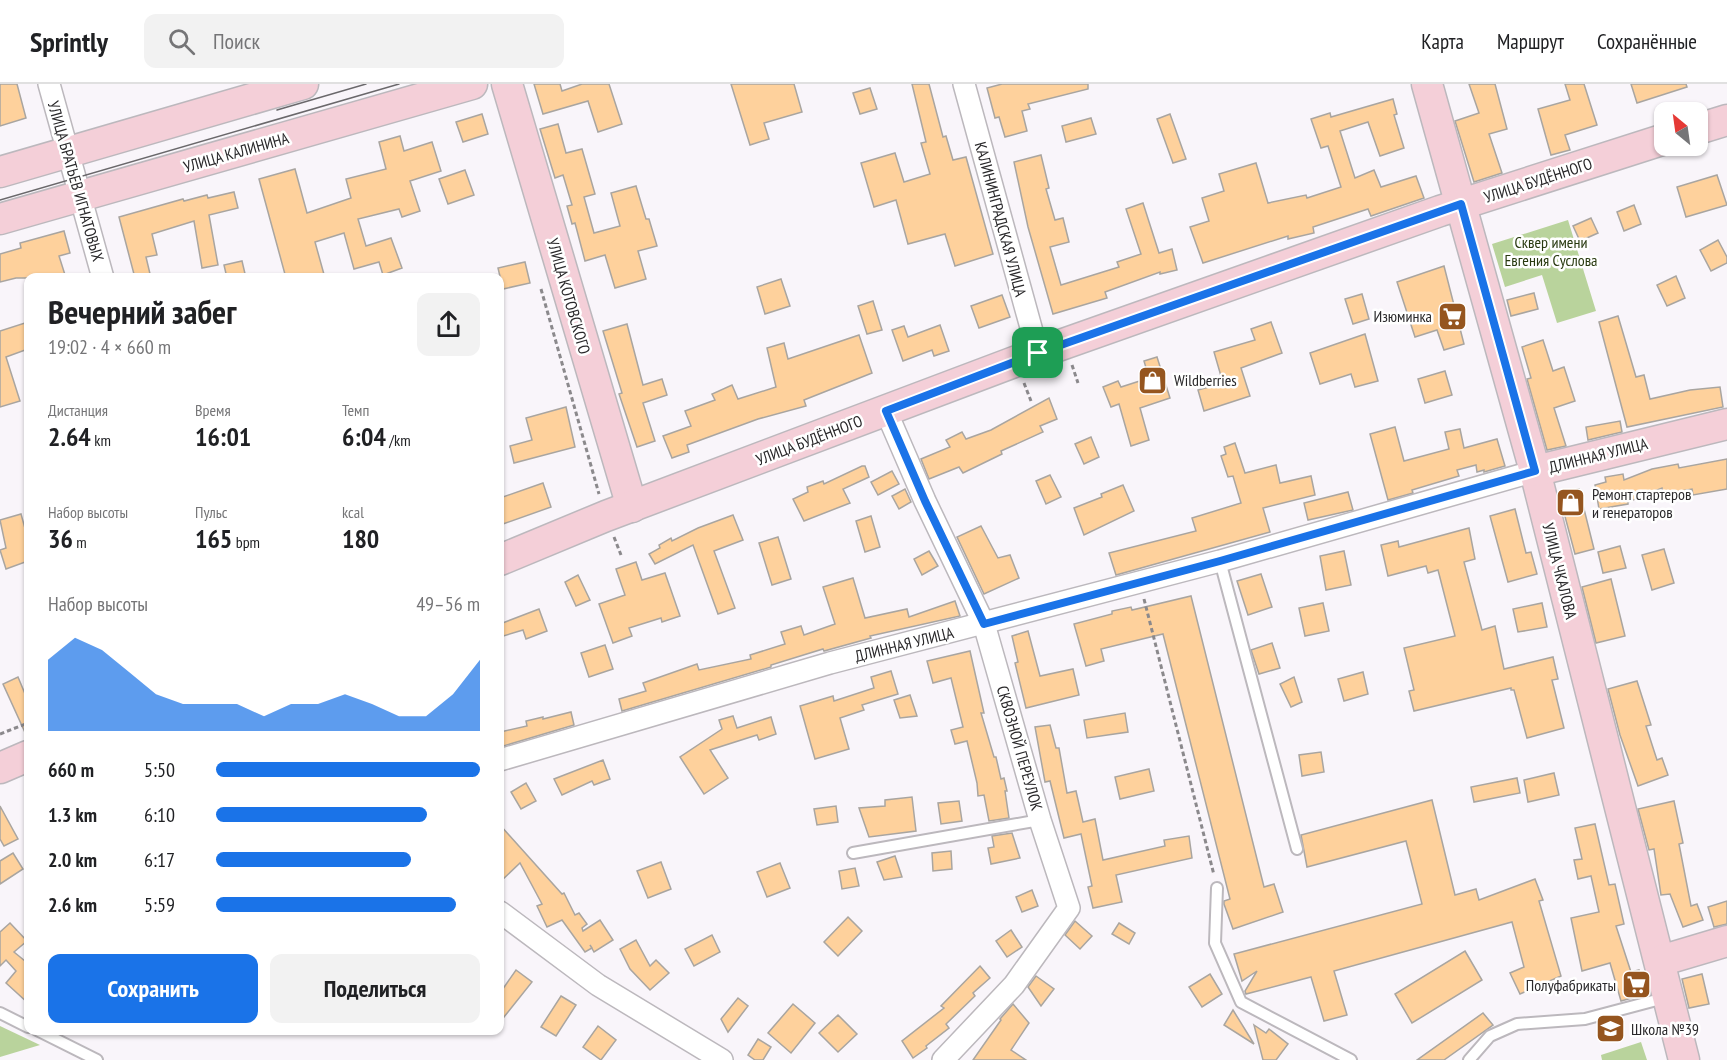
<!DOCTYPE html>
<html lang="ru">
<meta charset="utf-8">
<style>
:root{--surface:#fff;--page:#f2f2f2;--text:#202124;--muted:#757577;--line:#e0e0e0;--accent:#1a73e8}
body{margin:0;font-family:"PT Sans Narrow",sans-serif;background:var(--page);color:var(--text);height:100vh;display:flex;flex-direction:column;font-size:22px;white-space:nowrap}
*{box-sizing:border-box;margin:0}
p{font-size:20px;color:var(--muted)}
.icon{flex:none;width:33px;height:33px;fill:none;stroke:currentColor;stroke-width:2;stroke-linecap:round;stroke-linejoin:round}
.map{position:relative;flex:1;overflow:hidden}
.details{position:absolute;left:24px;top:189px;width:480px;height:762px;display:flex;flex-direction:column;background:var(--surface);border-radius:12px;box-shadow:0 2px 4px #0004}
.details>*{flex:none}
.needle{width:39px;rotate:331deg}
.fabs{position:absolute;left:1654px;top:18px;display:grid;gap:12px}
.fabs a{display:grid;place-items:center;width:54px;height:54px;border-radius:12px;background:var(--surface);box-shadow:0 2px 4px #0004;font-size:30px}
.pin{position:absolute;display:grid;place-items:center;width:51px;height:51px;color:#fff;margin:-26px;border-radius:12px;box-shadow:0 3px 9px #0006}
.round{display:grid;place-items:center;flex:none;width:63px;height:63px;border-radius:12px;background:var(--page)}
.headline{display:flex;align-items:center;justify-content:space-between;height:102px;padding:0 24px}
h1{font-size:33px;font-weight:700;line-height:45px}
.stats{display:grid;grid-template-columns:repeat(3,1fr);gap:9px;height:102px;padding:6px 24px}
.stats div{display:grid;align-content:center}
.stats b{font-size:26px;font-weight:700}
.stats small{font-size:16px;font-weight:400}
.stats p{font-size:16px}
.chart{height:168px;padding:12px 24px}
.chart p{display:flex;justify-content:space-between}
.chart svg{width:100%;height:108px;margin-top:6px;fill:var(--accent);opacity:.7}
.cta{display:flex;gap:12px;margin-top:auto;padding:12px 24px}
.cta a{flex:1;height:69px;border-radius:12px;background:var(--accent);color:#fff;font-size:24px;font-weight:700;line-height:69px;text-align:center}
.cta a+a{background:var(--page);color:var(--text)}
ul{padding:0 24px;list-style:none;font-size:20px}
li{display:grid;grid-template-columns:96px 72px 1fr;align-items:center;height:45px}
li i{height:15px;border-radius:8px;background:var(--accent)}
header{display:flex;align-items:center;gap:36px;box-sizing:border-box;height:84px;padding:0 30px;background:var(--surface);border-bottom:2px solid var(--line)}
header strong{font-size:28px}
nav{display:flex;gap:33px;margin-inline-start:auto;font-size:21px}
.search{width:420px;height:54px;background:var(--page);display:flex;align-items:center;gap:15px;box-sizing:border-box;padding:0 21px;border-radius:12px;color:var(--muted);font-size:22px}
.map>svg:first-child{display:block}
.green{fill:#b9d39c}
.building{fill:#fed19c;stroke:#a9a5a0;stroke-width:1.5}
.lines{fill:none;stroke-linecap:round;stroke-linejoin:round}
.lane-casing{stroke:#bcb8bd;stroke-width:14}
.street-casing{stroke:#bcb8bd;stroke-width:24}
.secondary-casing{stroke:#bcb8bd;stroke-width:33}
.path{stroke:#8b898c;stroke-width:3;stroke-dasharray:4.5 3;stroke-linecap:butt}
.lane{stroke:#fff;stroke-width:10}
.street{stroke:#fff;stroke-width:21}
.secondary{stroke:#f4cfd8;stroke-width:30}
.tram{stroke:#6a686b;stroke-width:1.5}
.route-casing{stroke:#fff;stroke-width:12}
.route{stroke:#1a73e8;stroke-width:8}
.labels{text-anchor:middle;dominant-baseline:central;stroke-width:5;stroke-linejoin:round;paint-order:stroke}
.street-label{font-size:16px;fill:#29282a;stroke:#fff}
.park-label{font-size:16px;fill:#293a10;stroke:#fff}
.poi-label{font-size:16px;fill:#29282a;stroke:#fff;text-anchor:start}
</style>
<header>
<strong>Sprintly</strong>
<div class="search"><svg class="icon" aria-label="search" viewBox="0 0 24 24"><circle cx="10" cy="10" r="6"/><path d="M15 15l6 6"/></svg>Поиск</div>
<nav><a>Карта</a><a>Маршрут</a><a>Сохранённые</a></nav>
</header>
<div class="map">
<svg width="1727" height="976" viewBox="0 0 1727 976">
<rect width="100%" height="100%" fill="#f9f5fa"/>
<g class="green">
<polygon points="1568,136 1596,227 1557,239 1542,191 1505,203 1492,160"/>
<polygon points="0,942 40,961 0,973"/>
<polygon points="1641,958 1647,976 1602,976 1601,971"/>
</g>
<g class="building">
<polygon points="0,0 17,0 26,34 0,42"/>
<polygon points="534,0 560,0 562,7 582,0 609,0 622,40 598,48 588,17 543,30"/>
<polygon points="731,0 794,0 802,28 764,39 769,55 750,61"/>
<polygon points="912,0 929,0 943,53 946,52 953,76 966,73 993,170 955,182 945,150 908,160 896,116 874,123 861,79 895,69 904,98 930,90 921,59 926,58"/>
<polygon points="1002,0 1088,0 1088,5 1028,20 1030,25 1022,27 1027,47 1005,53 999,33 995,34 987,4"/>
<polygon points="1469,0 1495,0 1507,45 1489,50 1502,89 1474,98 1455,37 1479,29"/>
<polygon points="1565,0 1584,0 1597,41 1565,51 1570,66 1551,71 1538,25 1570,16"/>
<polygon points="1631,0 1686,0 1687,3 1637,19"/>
<polygon points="870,4 877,25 860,30 853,9"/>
<polygon points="1393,15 1397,30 1394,31 1404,64 1380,72 1368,38 1340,47 1355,94 1374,86 1381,103 1416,92 1424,114 1371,132 1368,125 1313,143 1314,149 1288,155 1288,152 1203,179 1190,143 1209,137 1202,114 1224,107 1219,90 1256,79 1268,119 1306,111 1307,114 1341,103 1328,62 1321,64 1311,35 1330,29 1331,33"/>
<polygon points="482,30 488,50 463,58 456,38"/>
<polygon points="1170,30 1186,75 1173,79 1157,35"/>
<polygon points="1091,34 1096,50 1066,58 1062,42"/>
<polygon points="558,40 566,69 582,65 595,110 584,113 594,149 620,142 611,109 636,102 646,135 649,135 657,162 638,167 646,195 615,204 605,171 585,177 575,139 572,140 567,122 572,121 563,91 555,94 540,45"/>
<polygon points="400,52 404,67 432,58 441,87 410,97 420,127 402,133 399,125 358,135 366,162 391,154 402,184 383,191 379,178 354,185 344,149 315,158 325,194 286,194 259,95 295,85 307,129 351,114 346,95 386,85 379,58"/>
<polygon points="1041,71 1049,104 1046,105 1055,136 1063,134 1069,158 1050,163 1061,201 1119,183 1117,178 1141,170 1126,125 1143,119 1159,169 1172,165 1177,186 1160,190 1160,188 1105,208 1107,214 1053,230 1028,143 1014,78"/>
<polygon points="465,86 474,111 448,120 439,95"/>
<polygon points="1717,91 1727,121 1686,133 1677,103"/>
<polygon points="234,108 238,124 209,131 218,181 202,184 194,137 152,150 157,171 146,173 151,194 135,194 119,133 183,115 184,117 207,111 208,114"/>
<polygon points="1634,121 1641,140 1624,147 1617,128"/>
<polygon points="1591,134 1598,149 1580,157 1573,142"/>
<polygon points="64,147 70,169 59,172 66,194 16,194 0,198 0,170 21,164 20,159"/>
<polygon points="1718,156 1727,173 1727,179 1711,187 1700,166"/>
<polygon points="242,177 246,194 227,194 224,181"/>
<polygon points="525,178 530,199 503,205 498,184"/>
<polygon points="1444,182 1464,260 1444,266 1437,246 1415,253 1397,198"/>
<polygon points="1676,192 1685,214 1667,222 1657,201"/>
<polygon points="781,195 790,222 765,230 757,203"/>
<polygon points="1534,209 1538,225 1511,232 1507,216"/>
<polygon points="1362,210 1369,235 1353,240 1345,215"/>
<polygon points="1002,211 1010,233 979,244 971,222"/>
<polygon points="873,217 882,246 867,250 858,222"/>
<polygon points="1618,232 1636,293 1644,291 1650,315 1690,306 1720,303 1723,323 1627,343 1599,238"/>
<polygon points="28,238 28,265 6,273 20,317 0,323 0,247"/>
<polygon points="1271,238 1282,269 1241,284 1250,312 1204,327 1198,306 1223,299 1214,268 1255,256 1251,245"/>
<polygon points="627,240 643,301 662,295 667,311 643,319 655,357 637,363 619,310 622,309 603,247"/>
<polygon points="940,241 949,267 934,272 932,266 903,277 892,246 904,242 908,253"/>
<polygon points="1365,250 1378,297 1355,303 1351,290 1320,300 1310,269"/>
<polygon points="859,251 872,289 804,316 806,322 758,335 687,361 689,368 672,374 663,352 691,342 685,327 715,316 712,310 732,301 738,315 776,303 767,264 784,259 788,275"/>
<polygon points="1543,256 1553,287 1564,283 1575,317 1554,324 1566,362 1547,366 1527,295 1531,294 1522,263"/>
<polygon points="1157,273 1170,314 1140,324 1149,356 1131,362 1119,320 1111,323 1103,303 1118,297 1121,303 1149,294 1144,277"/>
<polygon points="1445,287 1452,311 1425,319 1418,295"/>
<polygon points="1049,314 1057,335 1040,342 1043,348 1001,367 1002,370 963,389 959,383 929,395 921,375 950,363 946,356 962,348 966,355 991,346"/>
<polygon points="566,323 575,363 514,379 510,362 532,356 526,334"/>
<polygon points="1620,337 1622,348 1588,356 1586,343"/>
<polygon points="1395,343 1404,377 1449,365 1445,348 1460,345 1464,364 1497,355 1505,382 1484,388 1484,386 1477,388 1476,381 1457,386 1459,392 1412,406 1413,409 1388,416 1370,350"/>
<polygon points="1091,353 1099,373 1084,380 1075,360"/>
<polygon points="1235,359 1245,389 1276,381 1280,399 1311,392 1315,411 1263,424 1270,448 1116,491 1109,469 1196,447 1192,434 1241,419 1233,392 1228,393 1221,372 1226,370 1224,363"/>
<polygon points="1727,375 1727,405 1693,411 1692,405 1663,410 1662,404 1628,418 1628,420 1599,425 1595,401 1606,398 1605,393 1623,390 1624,396 1652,385 1678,380 1679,384"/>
<polygon points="862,382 865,382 869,393 843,405 850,419 804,437 793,415 808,408 807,403 823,397 824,400"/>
<polygon points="892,387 899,400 878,411 871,398"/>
<polygon points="1050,391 1061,413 1046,420 1036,397"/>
<polygon points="543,399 551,423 503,440 500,429 500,414"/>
<polygon points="1123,401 1134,427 1084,451 1074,424 1102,413 1101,410"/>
<polygon points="905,405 911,418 899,425 892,412"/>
<polygon points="1579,405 1594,465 1575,470 1559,410"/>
<polygon points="1348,408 1353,426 1308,436 1304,419"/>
<polygon points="1515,425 1526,469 1531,468 1537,490 1508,498 1490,432"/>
<polygon points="21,430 28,455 28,477 6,485 0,466 6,464 0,436"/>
<polygon points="733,431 743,456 714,467 735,524 718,530 693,461 655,480 649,470 660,464 659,461 671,454 672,457 698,444"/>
<polygon points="871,432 880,463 865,468 856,437"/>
<polygon points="981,442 998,474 1010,471 1019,494 984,510 957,453"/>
<polygon points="1469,444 1475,475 1464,478 1482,546 1495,542 1504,585 1553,573 1558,595 1552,596 1564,644 1527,654 1514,606 1511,606 1511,604 1414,627 1409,607 1414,606 1404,564 1455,552 1438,486 1428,489 1426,482 1388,492 1381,461 1398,457 1399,463"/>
<polygon points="778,453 791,495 772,501 759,459"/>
<polygon points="1620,462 1626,484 1603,489 1598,468"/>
<polygon points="1664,465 1674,499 1652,506 1642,471"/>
<polygon points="929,467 938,482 922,491 914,475"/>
<polygon points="1344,467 1351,501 1326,506 1320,472"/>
<polygon points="636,478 642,496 665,489 680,532 662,538 661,534 629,544 632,552 613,559 599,520 625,511 616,485"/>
<polygon points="1261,490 1272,523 1248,531 1237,497"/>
<polygon points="578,491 590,516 576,522 565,498"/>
<polygon points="853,494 865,534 907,525 909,533 955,517 960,532 870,552 871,554 824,567 823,565 771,581 771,583 622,627 619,615 646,607 643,599 697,580 699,586 751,575 750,571 785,560 781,548 801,542 804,551 835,540 823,503"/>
<polygon points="1611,495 1625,552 1596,559 1582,503"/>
<polygon points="1191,512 1264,803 1274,800 1283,828 1233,845 1224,820 1224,817 1230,815 1163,550 1101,565 1104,577 1086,582 1074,540 1112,530 1112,527 1131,523 1132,526"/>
<polygon points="1323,519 1329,547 1305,552 1299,524"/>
<polygon points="1542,519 1547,543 1518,548 1513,525"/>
<polygon points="539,525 547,547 526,555 523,546 500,553 500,540"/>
<polygon points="1028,547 1040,592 1073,585 1079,611 1026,624 1015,579 1018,578 1012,552"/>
<polygon points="1272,559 1280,584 1259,590 1251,566"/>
<polygon points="605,561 613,585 589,593 581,569"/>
<polygon points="970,567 984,629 981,629 994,673 996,673 1001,695 1004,694 1007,707 1005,707 1009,734 989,737 984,711 978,712 977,699 967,657 955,660 951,646 963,643 951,594 933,599 927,577"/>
<polygon points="891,587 898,610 862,621 864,626 840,634 849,665 815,675 800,622 833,612 834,617 874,604 871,593"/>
<polygon points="1363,588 1368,610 1344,617 1338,595"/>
<polygon points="18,593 28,617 28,655 3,600"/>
<polygon points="1294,593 1302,618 1291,623 1280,600"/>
<polygon points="1637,597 1651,641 1646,642 1657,676 1662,674 1668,691 1638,702 1620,651 1608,605"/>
<polygon points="910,611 917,632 900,634 894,616"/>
<polygon points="571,628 574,641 500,663 500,648 527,642 526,637 543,633 543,635"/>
<polygon points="1125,629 1128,648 1087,654 1084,636"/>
<polygon points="733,632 737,644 771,633 776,650 759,656 757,651 710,666 728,694 704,710 680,673 722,645 719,636"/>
<polygon points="1050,641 1056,664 1059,664 1067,709 1076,707 1083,738 1095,735 1103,776 1165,762 1164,756 1189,752 1192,774 1116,791 1122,818 1093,824 1088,803 1092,802 1081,750 1064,754 1050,697 1045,698 1035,643"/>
<polygon points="1321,668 1324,688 1302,692 1299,671"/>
<polygon points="603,676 610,695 594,701 592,697 562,711 554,695"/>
<polygon points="1149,685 1154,707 1120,715 1115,693"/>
<polygon points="1554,689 1559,711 1528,718 1524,696"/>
<polygon points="1517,694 1520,709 1474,718 1471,703"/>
<polygon points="526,699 536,717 521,725 511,708"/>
<polygon points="912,713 916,747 869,753 859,724 885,722 885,716"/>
<polygon points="1432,716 1455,811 1476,805 1479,816 1535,795 1543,816 1539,817 1561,892 1520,910 1510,889 1524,883 1512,838 1334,887 1347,931 1324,937 1311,893 1246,910 1245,907 1257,887 1242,897 1234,870 1422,820 1406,757 1307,783 1301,751"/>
<polygon points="959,717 962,737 941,740 938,719"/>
<polygon points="1674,717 1683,759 1679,760 1691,822 1697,820 1703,836 1683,843 1670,810 1661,811 1654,765 1649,766 1638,725"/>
<polygon points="0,722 18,755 4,762 0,755"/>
<polygon points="836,722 838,738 817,741 814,725"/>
<polygon points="1595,740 1609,801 1615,800 1624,840 1616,842 1631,888 1639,886 1646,910 1621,917 1610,879 1582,887 1571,834 1599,828 1591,792 1578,795 1574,776 1582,775 1575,744"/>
<polygon points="500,741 562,810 564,809 575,831 579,829 587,840 582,844 583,847 600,836 613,856 594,868 590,861 592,864 585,868 562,836 547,843 537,822 542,820 520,779 500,798"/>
<polygon points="1012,749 1020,774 991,780 988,764 994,763 992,752"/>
<polygon points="951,767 952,785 933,787 932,769"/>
<polygon points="13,769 23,785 0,800 0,777"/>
<polygon points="895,772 902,793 884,796 877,778"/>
<polygon points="661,778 671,805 648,814 637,787"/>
<polygon points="780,779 790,804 767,813 757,788"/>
<polygon points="855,784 859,802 842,805 839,787"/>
<polygon points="1032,806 1038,822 1022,828 1016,813"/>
<polygon points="1727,817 1727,840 1714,843 1708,823"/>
<polygon points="848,833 862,847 838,872 824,858"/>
<polygon points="1075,837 1092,852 1080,865 1065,851"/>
<polygon points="10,839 27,857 14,868 25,877 28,873 28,919 6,899 16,887 6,876 0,882 0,848"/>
<polygon points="1119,839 1135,849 1129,860 1112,850"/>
<polygon points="1011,846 1022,863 1007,873 996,857"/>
<polygon points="712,851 720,868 694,882 685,865"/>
<polygon points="636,856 650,882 656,876 669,889 650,906 630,885 620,865"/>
<polygon points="1465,867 1482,896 1412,939 1395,910"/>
<polygon points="980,882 990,894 973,909 975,912 946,940 949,944 926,962 927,964 913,974 902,957 944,924 941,922"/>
<polygon points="516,886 532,898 500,938 500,909"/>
<polygon points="1210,890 1222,910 1202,923 1189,903"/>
<polygon points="1702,890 1709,920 1689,924 1682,895"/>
<polygon points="1036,892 1054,905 1041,922 1028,903"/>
<polygon points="561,912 576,921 556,952 541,943"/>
<polygon points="738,914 748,922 728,948 721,935"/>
<polygon points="793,920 815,939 791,969 768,949"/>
<polygon points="1013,920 1029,939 1011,966 1026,976 973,976 1001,936 1000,935"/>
<polygon points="1233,926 1254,960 1224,941"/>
<polygon points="1483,929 1493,941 1444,976 1417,976"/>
<polygon points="838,931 857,950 838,968 819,949"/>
<polygon points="1254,941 1266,949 1269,945 1288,960 1276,976 1263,976"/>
<polygon points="598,942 616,956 601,976 583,963"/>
<polygon points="758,955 771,963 763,976 755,976 748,971"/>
</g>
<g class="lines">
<defs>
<g id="lane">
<polyline points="1220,477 1297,765"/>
<polyline points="853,769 1040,736"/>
<polyline points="1217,804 1215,859 1241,918 1351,976"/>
<polyline points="0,929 28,943"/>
<polyline points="37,946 97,976"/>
<polyline points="1469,976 1490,952 1517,940 1585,935 1668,913"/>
</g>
<g id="street">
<polyline points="49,0 103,194"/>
<polyline points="964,0 1038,269"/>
<polyline points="886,327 925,417 984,540 1040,736 1069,824 1014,901 943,976"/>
<polyline points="500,676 830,579 1220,477 1535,387"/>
<polyline points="500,828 598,901 722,976"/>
</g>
<g id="secondary">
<polyline points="507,0 632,423"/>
<polyline points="1427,0 1535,387 1684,976"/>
<polyline points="1698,45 1727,36"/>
<polyline points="0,88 303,0"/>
<polyline points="0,135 472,0"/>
<polyline points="1535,387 1727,340"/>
<polyline points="500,476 606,432 1038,269 1440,127 1665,55"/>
<polyline points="0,684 28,672"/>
<polyline points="1660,877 1727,857"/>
</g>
</defs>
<use href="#lane" class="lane-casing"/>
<use href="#street" class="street-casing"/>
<use href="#secondary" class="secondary-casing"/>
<g class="path">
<polyline points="541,205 599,410"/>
<polyline points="1072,281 1078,299"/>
<polyline points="1024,299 1031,317"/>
<polyline points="614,453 621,471"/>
<polyline points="1144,515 1214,791"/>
<polyline points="0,650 28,639"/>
</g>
<use href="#lane" class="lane"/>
<use href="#street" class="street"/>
<use href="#secondary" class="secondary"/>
<g class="tram">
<polyline points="277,26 366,0"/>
<polyline points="0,116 399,0"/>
</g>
</g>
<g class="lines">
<defs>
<polygon id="route" points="1461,120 1535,387 1220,477 984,540 925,417 886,327 1038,269"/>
</defs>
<use href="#route" class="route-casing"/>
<use href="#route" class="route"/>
</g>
<defs>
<symbol id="supermarket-square" viewBox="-11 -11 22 22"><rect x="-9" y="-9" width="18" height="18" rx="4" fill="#95551f" stroke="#fff"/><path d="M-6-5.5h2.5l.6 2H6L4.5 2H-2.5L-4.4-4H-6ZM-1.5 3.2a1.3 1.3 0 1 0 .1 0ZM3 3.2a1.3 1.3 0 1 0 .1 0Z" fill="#fff"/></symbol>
<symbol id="shop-square" viewBox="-11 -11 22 22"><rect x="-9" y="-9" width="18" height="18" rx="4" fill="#95551f" stroke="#fff"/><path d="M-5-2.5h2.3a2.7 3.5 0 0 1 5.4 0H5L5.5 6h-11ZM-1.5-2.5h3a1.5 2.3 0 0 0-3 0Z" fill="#fff"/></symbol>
<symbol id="school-square" viewBox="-11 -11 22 22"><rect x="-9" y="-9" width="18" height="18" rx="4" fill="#95551f" stroke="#fff"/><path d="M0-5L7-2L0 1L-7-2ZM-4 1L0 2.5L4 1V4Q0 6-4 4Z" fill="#fff"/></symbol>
</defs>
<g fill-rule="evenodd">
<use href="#supermarket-square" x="1436" y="216" width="33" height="33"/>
<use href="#shop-square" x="1136" y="280" width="33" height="33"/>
<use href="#shop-square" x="1554" y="402" width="33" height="33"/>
<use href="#supermarket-square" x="1620" y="884" width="33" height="33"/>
<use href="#school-square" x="1594" y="928" width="33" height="33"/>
</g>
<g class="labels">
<g class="street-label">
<text transform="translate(236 68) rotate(-16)">УЛИЦА КАЛИНИНА</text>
<text transform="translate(1538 96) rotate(-18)">УЛИЦА БУДЁННОГО</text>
<text transform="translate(76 97) rotate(74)">УЛИЦА БРАТЬЕВ ИГНАТОВЫХ</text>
<text transform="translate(1001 135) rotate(75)">КАЛИНИНГРАДСКАЯ УЛИЦА</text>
<text transform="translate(569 212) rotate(74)">УЛИЦА КОТОВСКОГО</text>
<text transform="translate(809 356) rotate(-21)">УЛИЦА БУДЁННОГО</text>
<text transform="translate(1598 371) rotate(-14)">ДЛИННАЯ УЛИЦА</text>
<text transform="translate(1560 487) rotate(76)">УЛИЦА ЧКАЛОВА</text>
<text transform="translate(904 560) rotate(-14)">ДЛИННАЯ УЛИЦА</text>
<text transform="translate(1020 664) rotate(74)">СКВОЗНОЙ ПЕРЕУЛОК</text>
</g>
<g class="park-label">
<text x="1551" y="158">Сквер имени<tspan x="1551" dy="18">Евгения Суслова</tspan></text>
</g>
<g class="poi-label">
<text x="1432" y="232" text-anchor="end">Изюминка</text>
<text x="1174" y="296">Wildberries</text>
<text x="1592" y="410">Ремонт стартеров<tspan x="1592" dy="18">и генераторов</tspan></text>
<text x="1616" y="901" text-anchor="end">Полуфабрикаты</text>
<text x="1631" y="945">Школа №39</text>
</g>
</g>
</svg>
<div class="fabs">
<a><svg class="needle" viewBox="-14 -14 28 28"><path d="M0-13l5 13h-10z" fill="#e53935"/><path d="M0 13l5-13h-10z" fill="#757577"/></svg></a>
</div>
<div class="pin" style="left:1038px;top:269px;background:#1e9e55"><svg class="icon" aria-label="arrive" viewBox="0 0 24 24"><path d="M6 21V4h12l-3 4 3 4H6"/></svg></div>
<section class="details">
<div class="headline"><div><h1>Вечерний забег</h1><p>19:02 · 4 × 660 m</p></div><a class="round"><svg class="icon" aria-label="share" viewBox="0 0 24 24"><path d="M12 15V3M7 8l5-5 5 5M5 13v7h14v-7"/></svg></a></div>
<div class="stats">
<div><p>Дистанция</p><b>2.64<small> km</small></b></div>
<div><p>Время</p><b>16:01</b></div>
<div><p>Темп</p><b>6:04<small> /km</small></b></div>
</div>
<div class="stats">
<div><p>Набор высоты</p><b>36<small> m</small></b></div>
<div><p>Пульс</p><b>165<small> bpm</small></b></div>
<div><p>kcal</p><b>180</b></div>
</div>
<div class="chart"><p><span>Набор высоты</span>49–56 m</p>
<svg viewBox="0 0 160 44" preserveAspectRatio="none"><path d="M0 44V15L10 6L20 11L30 20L40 29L50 33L60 33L70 33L80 38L90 33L100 33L110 29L120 33L130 38L140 38L150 29L160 15V44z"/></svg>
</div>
<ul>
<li><b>660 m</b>5:50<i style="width:100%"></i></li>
<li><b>1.3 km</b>6:10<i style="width:80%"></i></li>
<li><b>2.0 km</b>6:17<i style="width:74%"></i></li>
<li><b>2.6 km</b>5:59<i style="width:91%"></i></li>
</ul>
<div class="cta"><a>Сохранить</a><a>Поделиться</a></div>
</section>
</div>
